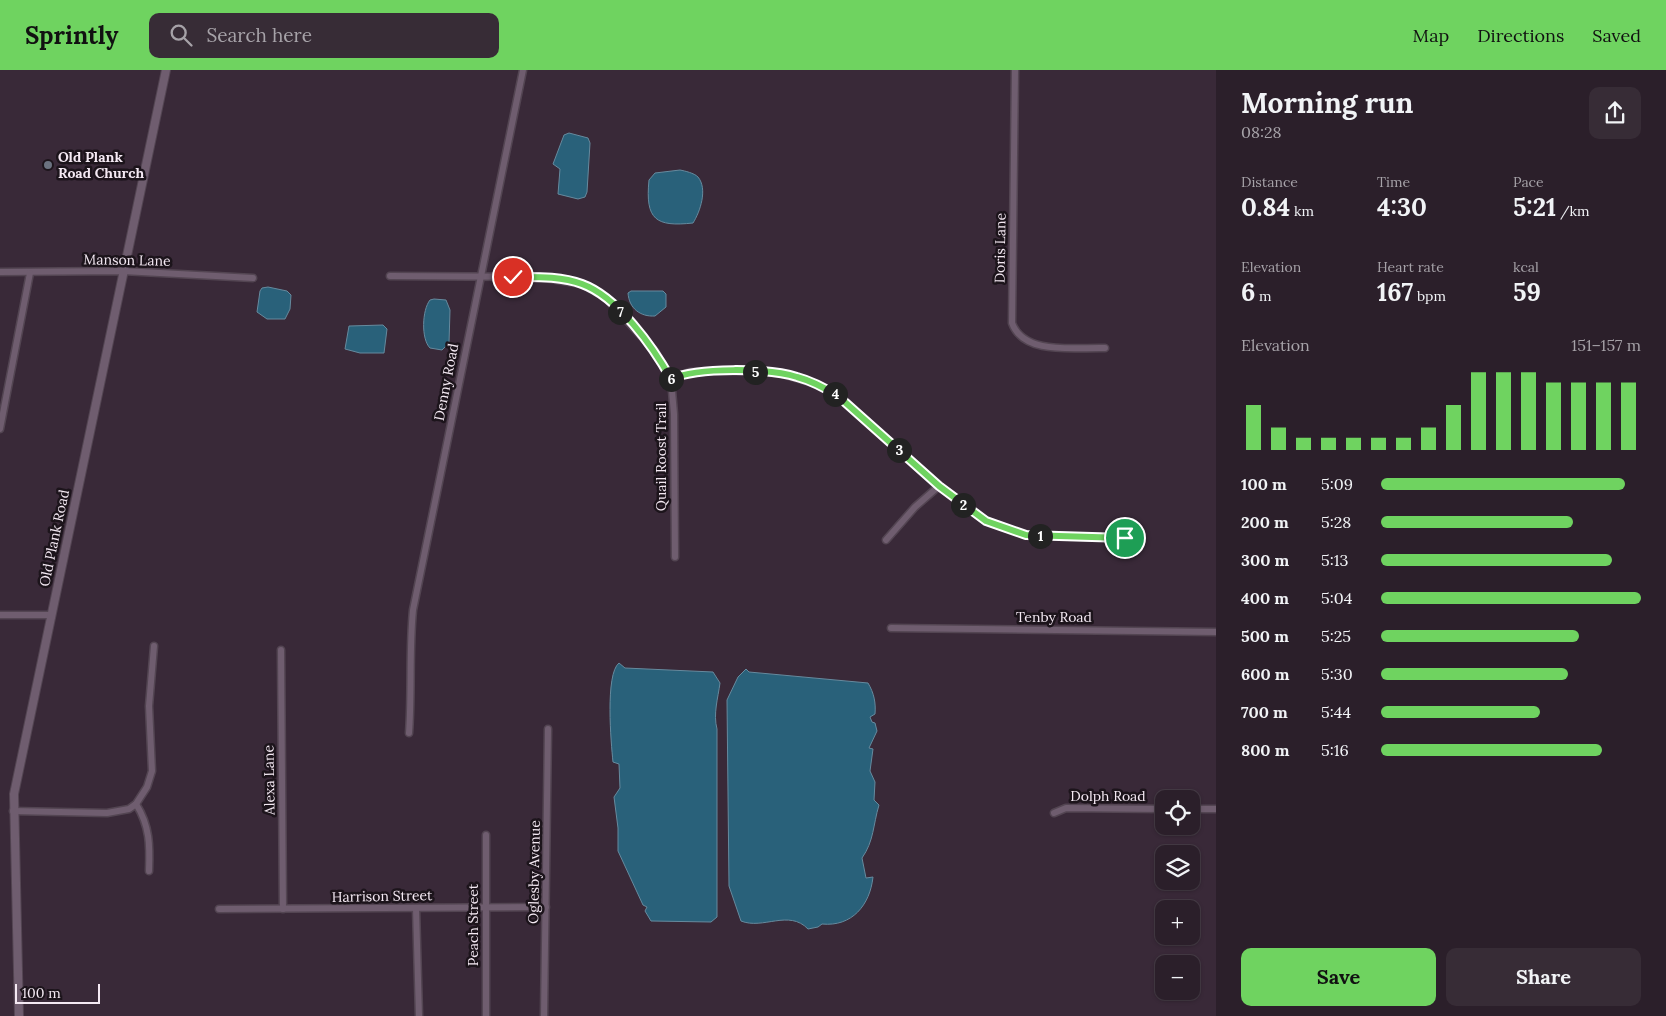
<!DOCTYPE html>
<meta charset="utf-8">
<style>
:root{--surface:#2b1f2a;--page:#372c36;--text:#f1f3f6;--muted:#a6a2a8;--line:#473d47;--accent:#6fd360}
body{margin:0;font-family:Lora,serif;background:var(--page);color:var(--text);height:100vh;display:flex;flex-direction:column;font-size:19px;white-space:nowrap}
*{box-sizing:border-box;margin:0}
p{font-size:16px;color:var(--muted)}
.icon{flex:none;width:28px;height:28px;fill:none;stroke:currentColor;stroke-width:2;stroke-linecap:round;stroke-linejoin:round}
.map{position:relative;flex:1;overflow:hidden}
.panel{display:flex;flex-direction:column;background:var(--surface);width:450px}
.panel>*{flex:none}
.tools{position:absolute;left:1155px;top:720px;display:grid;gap:10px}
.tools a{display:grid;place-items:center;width:45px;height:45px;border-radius:10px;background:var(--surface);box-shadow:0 1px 4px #0004,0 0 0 1px var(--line);font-size:25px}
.scale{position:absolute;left:15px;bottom:12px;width:85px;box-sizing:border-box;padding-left:5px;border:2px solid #f4e9f3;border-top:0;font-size:14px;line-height:18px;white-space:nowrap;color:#f4e9f3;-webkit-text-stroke:4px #1c141b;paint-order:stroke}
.pin{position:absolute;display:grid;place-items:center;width:42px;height:42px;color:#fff;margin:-21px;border:2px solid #fff;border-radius:50%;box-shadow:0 1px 5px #0007}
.km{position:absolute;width:25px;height:25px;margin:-12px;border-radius:50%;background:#222;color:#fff;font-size:14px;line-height:25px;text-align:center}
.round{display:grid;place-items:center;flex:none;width:52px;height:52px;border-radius:10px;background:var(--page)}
.headline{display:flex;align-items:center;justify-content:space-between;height:85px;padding:0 25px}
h1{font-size:28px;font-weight:700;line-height:38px}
.metrics{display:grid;grid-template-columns:repeat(3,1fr);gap:8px;height:85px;padding:5px 25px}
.metrics div{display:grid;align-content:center}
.metrics b{font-size:25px;font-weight:700}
.metrics small{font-size:14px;font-weight:400}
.metrics p{font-size:14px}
.chart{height:140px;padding:10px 25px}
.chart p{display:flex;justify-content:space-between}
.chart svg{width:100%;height:90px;margin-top:5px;stroke:var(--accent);stroke-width:6}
.button{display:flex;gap:10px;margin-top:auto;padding:10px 25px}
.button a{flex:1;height:58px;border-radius:10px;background:var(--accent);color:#111;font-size:20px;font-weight:700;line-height:58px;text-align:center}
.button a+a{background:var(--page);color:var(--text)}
ul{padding:0 25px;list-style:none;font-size:16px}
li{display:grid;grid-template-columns:80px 60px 1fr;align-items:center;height:38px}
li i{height:12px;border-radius:6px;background:var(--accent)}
header{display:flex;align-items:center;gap:30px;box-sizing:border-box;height:70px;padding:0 25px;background:var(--accent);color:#111}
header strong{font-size:24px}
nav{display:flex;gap:28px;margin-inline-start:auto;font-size:18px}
.search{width:350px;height:45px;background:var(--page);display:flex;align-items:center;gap:12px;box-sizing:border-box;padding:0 18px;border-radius:10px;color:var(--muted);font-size:19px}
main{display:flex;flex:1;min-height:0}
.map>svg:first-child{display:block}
.water{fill:#29617a;stroke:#668a9e}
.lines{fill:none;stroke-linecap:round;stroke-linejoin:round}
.minor-casing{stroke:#534552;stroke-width:9}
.tertiary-casing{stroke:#534552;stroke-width:10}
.minor{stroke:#6f5d6f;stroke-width:6}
.tertiary{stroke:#6f5d6f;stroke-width:8}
.route-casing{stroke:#fff;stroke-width:10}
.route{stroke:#6fd360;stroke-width:6}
.worship-dot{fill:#6b7280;stroke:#1c141b;stroke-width:2}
.labels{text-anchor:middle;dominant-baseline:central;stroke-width:5;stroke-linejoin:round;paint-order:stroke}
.poi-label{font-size:14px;font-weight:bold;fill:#f4e9f3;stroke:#1c141b;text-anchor:start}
.street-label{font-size:14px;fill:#f4e9f3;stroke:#1c141b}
</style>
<header>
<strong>Sprintly</strong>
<div class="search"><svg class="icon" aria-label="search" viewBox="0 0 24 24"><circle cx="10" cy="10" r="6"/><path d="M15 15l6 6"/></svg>Search here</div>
<nav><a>Map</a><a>Directions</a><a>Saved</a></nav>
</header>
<main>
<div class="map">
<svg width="1216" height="946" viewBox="0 0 1216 946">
<rect width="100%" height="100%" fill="#392938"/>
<g class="water">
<polygon points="569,63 588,68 590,73 587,122 585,127 578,129 558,124 560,99 553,94 564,65"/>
<path d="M680 100C685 101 694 103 698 107 708 119 700 142 693 153 656 157 645 150 649 110L655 103Z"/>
<polygon points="268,217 287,221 291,225 290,239 285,249 267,249 257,242 260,221 262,218"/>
<path d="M631 221H663L666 224V237L655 246C640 247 629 238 628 223Z"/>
<path d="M434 229 446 230 450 240 449 273 442 280 430 278C421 269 422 240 430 230Z"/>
<polygon points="383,255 387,259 384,283 360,283 345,279 349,256"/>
<path d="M619 593 625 598 713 602 720 613C718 628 713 644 717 659V847L711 852 651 851 645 841 647 837 643 835 618 781V758L614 727 620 718 619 694 613 692C611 673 605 604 619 593Z"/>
<path d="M746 599 749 602 868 613C874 623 876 633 875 644L870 647 872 652 875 653 877 661 869 678 873 679 870 701 875 712 874 730 879 735C873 755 874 771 862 788L866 808 873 807C870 835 852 857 822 854L818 857 808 859C789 839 763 860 741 851L729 816 727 630 738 607Z"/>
</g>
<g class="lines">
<defs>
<g id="minor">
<path d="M1015 0 1012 253C1024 286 1076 277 1105 278"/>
<polyline points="0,202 123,201 253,208"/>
<polyline points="390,206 539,207 582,214 605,227 655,281 671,309 674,344 675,487"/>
<polyline points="671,309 690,302 734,301 779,303 816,314 838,326 939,416 986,451 1026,465 1125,468"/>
<polyline points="0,359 30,203"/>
<polyline points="886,470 915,437 939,416"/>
<polyline points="0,545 51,545"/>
<polyline points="891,558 1216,562"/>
<polyline points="281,580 283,839"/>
<path d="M409 663C412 622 409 581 413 540L523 0"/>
<path d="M136 734C150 756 150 776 149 801"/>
<polyline points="1191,739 1216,739"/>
<polyline points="13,741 107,743 129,739 136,734 147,717 152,701 149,636 154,576"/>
<polyline points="1054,743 1066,738 1164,739"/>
<polyline points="486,765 486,946"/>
<polyline points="416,838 419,946"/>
<polyline points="219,839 546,837"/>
<polyline points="544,946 548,659"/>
</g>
<polyline id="tertiary" points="19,946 14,724 166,0"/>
</defs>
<use href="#minor" class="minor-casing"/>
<use href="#tertiary" class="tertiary-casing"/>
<use href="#minor" class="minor"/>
<use href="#tertiary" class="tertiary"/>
</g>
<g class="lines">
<defs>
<path id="route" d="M513 207C536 207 561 206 582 214 618 227 653 277 671 309 698 297 768 298 797 307 812 311 825 318 838 326L939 416 986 451 1026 465 1125 468"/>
</defs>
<use href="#route" class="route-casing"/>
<use href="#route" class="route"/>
</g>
<circle class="worship-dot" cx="48" cy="95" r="5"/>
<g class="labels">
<g class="poi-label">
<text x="58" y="87">Old Plank<tspan x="58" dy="16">Road Church</tspan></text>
</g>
<g class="street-label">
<text transform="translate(1000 178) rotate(-89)">Doris Lane</text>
<text transform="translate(127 190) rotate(1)">Manson Lane</text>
<text transform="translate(446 312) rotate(-79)">Denny Road</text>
<text transform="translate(661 387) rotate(-90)">Quail Roost Trail</text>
<text transform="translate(54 468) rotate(-78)">Old Plank Road</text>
<text x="1054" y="547">Tenby Road</text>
<text transform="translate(269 710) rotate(-91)">Alexa Lane</text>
<text x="1108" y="726">Dolph Road</text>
<text transform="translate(534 802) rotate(-89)">Oglesby Avenue</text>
<text transform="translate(382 826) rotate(-1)">Harrison Street</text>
<text transform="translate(473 855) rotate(-90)">Peach Street</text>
</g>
</g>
</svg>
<div class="tools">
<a><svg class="icon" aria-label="locate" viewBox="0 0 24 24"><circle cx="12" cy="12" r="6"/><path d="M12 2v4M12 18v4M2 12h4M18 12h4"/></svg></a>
<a><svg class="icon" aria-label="layers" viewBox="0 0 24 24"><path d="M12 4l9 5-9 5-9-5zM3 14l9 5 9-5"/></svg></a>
<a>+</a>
<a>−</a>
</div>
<div class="scale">100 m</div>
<div class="pin" style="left:1125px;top:468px;background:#1e9e55"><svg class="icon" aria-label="arrive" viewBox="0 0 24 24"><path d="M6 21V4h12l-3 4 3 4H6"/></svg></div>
<div class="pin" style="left:513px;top:207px;background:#d93025"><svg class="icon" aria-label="check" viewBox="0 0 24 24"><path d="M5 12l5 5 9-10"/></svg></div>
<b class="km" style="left:1040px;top:466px">1</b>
<b class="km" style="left:963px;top:435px">2</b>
<b class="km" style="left:899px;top:380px">3</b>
<b class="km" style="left:835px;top:324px">4</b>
<b class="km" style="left:755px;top:302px">5</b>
<b class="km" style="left:671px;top:309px">6</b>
<b class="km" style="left:620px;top:242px">7</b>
</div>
<section class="panel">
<div class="headline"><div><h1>Morning run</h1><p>08:28</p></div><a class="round"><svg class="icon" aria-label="share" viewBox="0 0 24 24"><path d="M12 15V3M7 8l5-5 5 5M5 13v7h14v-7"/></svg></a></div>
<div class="metrics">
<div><p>Distance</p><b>0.84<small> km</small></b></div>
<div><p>Time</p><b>4:30</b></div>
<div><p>Pace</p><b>5:21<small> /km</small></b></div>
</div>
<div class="metrics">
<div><p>Elevation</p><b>6<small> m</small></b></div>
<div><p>Heart rate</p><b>167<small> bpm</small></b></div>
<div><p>kcal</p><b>59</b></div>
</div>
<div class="chart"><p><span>Elevation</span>151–157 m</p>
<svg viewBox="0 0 160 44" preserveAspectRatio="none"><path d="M5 44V22M15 44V33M25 44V38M35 44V38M45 44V38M55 44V38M65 44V38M75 44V33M85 44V22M95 44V6M105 44V6M115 44V6M125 44V11M135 44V11M145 44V11M155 44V11"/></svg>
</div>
<ul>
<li><b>100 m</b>5:09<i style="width:94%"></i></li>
<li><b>200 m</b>5:28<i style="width:74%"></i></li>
<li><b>300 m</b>5:13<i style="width:89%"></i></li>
<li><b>400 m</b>5:04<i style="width:100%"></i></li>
<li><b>500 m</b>5:25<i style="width:76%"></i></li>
<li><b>600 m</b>5:30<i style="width:72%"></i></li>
<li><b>700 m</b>5:44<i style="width:61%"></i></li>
<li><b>800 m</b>5:16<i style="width:85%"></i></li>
</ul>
<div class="button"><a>Save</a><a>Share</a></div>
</section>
</main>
